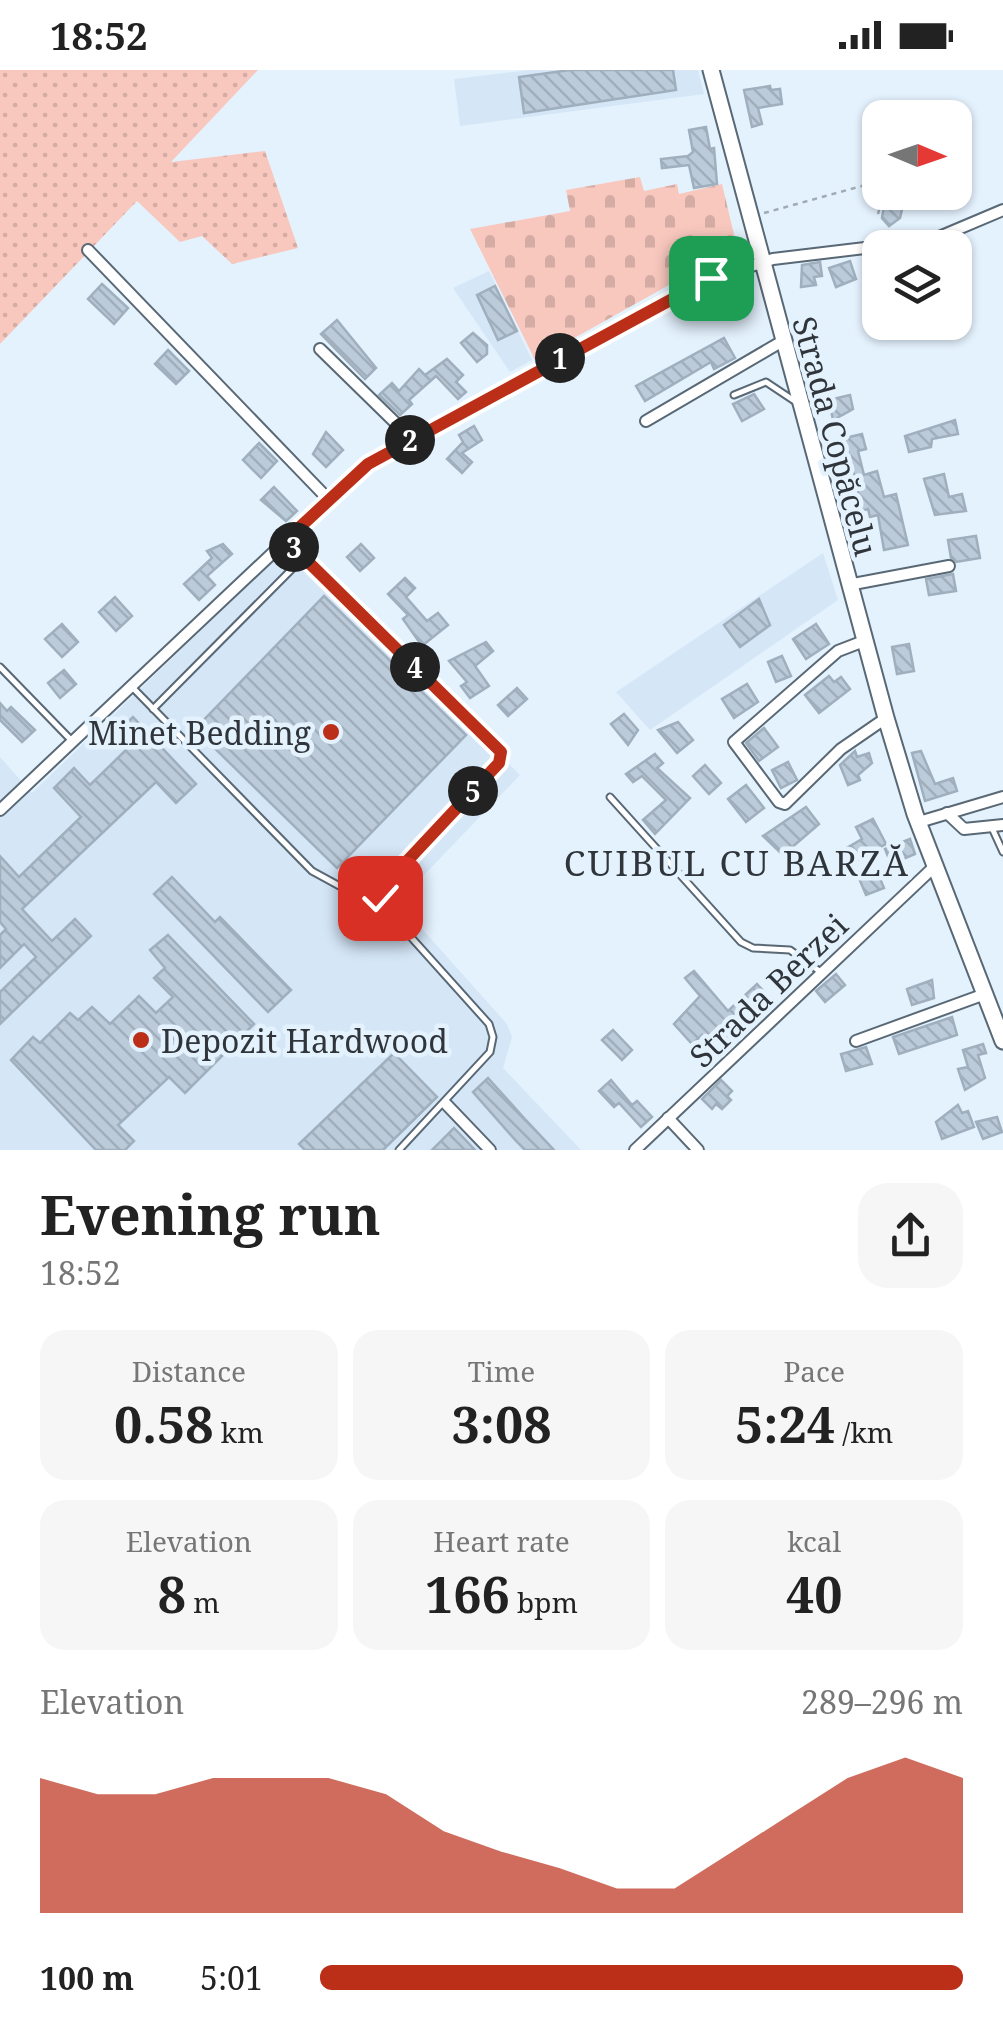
<!DOCTYPE html>
<meta charset="utf-8">
<style>
:root{--surface:#fff;--page:#f6f6f6;--text:#222;--muted:#767676;--accent:#bb2f19}
body{margin:0;font-family:"Noto Serif",serif;background:var(--page);color:var(--text);height:100vh;display:flex;flex-direction:column;font-size:38px;white-space:nowrap}
*{box-sizing:border-box;margin:0}
p{font-size:32px;color:var(--muted)}
.icon{flex:none;width:55px;height:55px;fill:none;stroke:currentColor;stroke-width:2;stroke-linecap:round;stroke-linejoin:round}
.map{position:relative;height:1080px;overflow:hidden}
.details{display:flex;flex-direction:column;background:var(--surface);flex:1}
.details>*{flex:none}
.needle{width:65px;rotate:92deg}
.buttons{position:absolute;left:862px;top:30px;display:grid;gap:20px}
.buttons a{display:grid;place-items:center;width:110px;height:110px;border-radius:20px;background:var(--surface);box-shadow:0 2px 8px #0004;font-size:50px}
.pin{position:absolute;display:grid;place-items:center;width:85px;height:85px;color:#fff;margin:-42px;border-radius:20px;box-shadow:0 5px 15px #0006}
.km{position:absolute;width:50px;height:50px;margin:-25px;border-radius:50%;background:#222;color:#fff;font-size:28px;line-height:50px;text-align:center}
.round{display:grid;place-items:center;flex:none;width:105px;height:105px;border-radius:30px;background:var(--page)}
.headline{display:flex;align-items:center;justify-content:space-between;height:170px;padding:0 40px}
h1{font-size:55px;font-weight:700;line-height:75px}
.figures{display:grid;grid-template-columns:repeat(3,1fr);gap:15px;height:170px;padding:10px 40px}
.figures div{display:grid;align-content:center;border-radius:25px;background:var(--page);text-align:center}
.figures b{font-size:50px;font-weight:700}
.figures small{font-size:28px;font-weight:400}
.figures p{font-size:28px}
.chart{height:280px;padding:20px 40px}
.chart p{display:flex;justify-content:space-between}
.chart svg{width:100%;height:180px;margin-top:10px;fill:var(--accent);opacity:.7}
ul{padding:0 40px;list-style:none;font-size:32px}
li{display:grid;grid-template-columns:160px 120px 1fr;align-items:center;height:75px}
li i{height:25px;border-radius:12px;background:var(--accent)}
.status{display:flex;justify-content:space-between;align-items:center;height:70px;padding:0 50px;background:var(--surface);direction:ltr}
.status svg{height:28px;fill:currentColor}
.map>svg:first-child{display:block}
.built{fill:#d5e6f7}
.green{fill:url(#green-dots)}
.cemetery{fill:url(#cemetery-stones)}
.building{fill:url(#building-back-hatch);stroke:#9fafbd;stroke-width:2.5}
.lines{fill:none;stroke-linecap:round;stroke-linejoin:round}
.service-casing{stroke:#596875;stroke-width:9}
.minor-casing{stroke:#596875;stroke-width:14}
.primary-casing{stroke:#596875;stroke-width:19}
.path{stroke:#a0abb4;stroke-width:2.5;stroke-dasharray:5 5;stroke-linecap:butt}
.service{stroke:#fff;stroke-width:5}
.minor{stroke:#fff;stroke-width:10}
.primary{stroke:#fff;stroke-width:15}
.route-casing{stroke:#fff;stroke-width:20}
.route{stroke:#bb2f19;stroke-width:12}
.poi-dot{fill:#bb2f19;stroke:#e4f2fe;stroke-width:4}
.labels{text-anchor:middle;dominant-baseline:central;stroke-width:9;stroke-linejoin:round;paint-order:stroke}
.street-label{font-size:32px;fill:#2f353b;stroke:#e4f2fe}
.poi-label{font-size:32px;fill:#2f353b;stroke:#e4f2fe;text-anchor:end}
.neighbourhood-label{font-size:35px;letter-spacing:2.5px;fill:#2f353b;stroke:#e4f2fe}
</style>
<div class="status"><b>18:52</b><svg viewBox="0 0 49 12"><path d="M0 12V9h3v3zM5 12V6h3v6zM10 12V3h3v9zM15 12V0h3v12zM26 1h20v11H26zM47 4h2v5h-2z"/></svg></div>
<div class="map">
<svg width="1003" height="1080" viewBox="0 0 1003 1080">
<defs>
<pattern id="green-dots" width="8" height="8" patternUnits="userSpaceOnUse" patternTransform="scale(2.5)"><rect width="8" height="8" fill="#f8c8be"/><path d="M2 2h.1M6 6h.1" fill="none" stroke="#d5aca4" stroke-width="1.8" stroke-linecap="round"/></pattern>
<pattern id="cemetery-stones" width="16" height="16" patternUnits="userSpaceOnUse" patternTransform="scale(2.5)"><rect width="16" height="16" fill="#f8c8be"/><path d="M2 7V4a2 2 0 0 1 4 0v3zM10 15v-3a2 2 0 0 1 4 0v3z" fill="#d5aca4"/></pattern>
<pattern id="building-back-hatch" width="6" height="6" patternUnits="userSpaceOnUse" patternTransform="scale(2.5)"><rect width="6" height="6" fill="#bbcbda"/><path d="M-1 5l2 2M0 0l6 6M5-1l2 2" fill="none" stroke="#a1afbc"/></pattern>
</defs>
<rect width="100%" height="100%" fill="#e4f2fe"/>
<g class="built">
<polygon points="529,0 698,0 704,24 460,56 454,9"/>
<polygon points="489,201 532,290 510,302 453,218"/>
<polygon points="289,476 520,705 398,832 507,954 512,967 503,998 581,1080 0,1080 0,687 32,723"/>
<polygon points="823,483 838,530 650,660 616,622"/>
</g>
<polygon class="green" points="0,0 258,0 171,92 265,81 298,178 232,194 202,166 180,172 137,131 0,274"/>
<polygon class="cemetery" points="640,107 644,121 677,114 679,124 722,114 737,177 535,290 470,159 570,141 566,120"/>
<g class="building">
<polygon points="570,0 673,0 676,20 524,43 519,7"/>
<polygon points="770,16 771,20 780,19 782,34 758,38 762,54 752,57 744,20"/>
<polygon points="706,57 710,79 714,78 717,114 694,118 689,95 662,98 661,89 688,86 693,82 689,60"/>
<polygon points="886,122 906,122 900,148 889,156 882,148"/>
<polygon points="850,191 856,209 836,217 829,198"/>
<polygon points="820,192 822,206 814,207 816,215 801,217 802,195"/>
<polygon points="102,214 128,238 114,254 88,229"/>
<polygon points="495,216 517,261 498,270 477,225"/>
<polygon points="337,250 376,298 365,309 321,264"/>
<polygon points="473,263 487,275 487,284 477,292 461,273"/>
<polygon points="724,268 735,288 714,299 711,292 645,331 636,316"/>
<polygon points="168,280 189,301 176,314 155,294"/>
<polygon points="447,289 463,305 456,312 466,322 458,329 436,306 409,330 412,334 400,345 379,325 392,313 399,321 419,299 425,305"/>
<polygon points="754,324 764,339 742,351 733,334"/>
<polygon points="850,325 853,339 833,350 829,330"/>
<polygon points="955,350 958,364 932,369 931,377 909,382 905,366"/>
<polygon points="474,356 482,370 462,383 472,392 462,403 447,389 463,372 459,365"/>
<polygon points="326,362 343,380 326,397 313,384"/>
<polygon points="862,364 866,379 858,381 864,405 877,401 884,427 896,424 908,475 884,480 878,445 870,447 868,439 858,442 857,432 860,432 845,368"/>
<polygon points="259,373 277,391 261,408 243,390"/>
<polygon points="944,404 949,427 962,424 966,441 935,445 924,409"/>
<polygon points="274,417 297,441 286,451 261,430"/>
<polygon points="976,466 980,488 956,492 951,488 948,470"/>
<polygon points="223,474 232,484 207,506 215,515 199,530 184,514 212,488 207,481"/>
<polygon points="361,474 374,488 360,501 347,487"/>
<polygon points="953,504 956,521 929,525 926,509"/>
<polygon points="405,508 415,518 406,527 427,551 438,543 448,555 422,576 403,549 408,545 388,524"/>
<polygon points="324,526 466,665 337,798 195,659"/>
<polygon points="115,527 132,546 116,561 99,542"/>
<polygon points="759,529 770,555 740,577 724,555"/>
<polygon points="62,554 78,572 62,587 45,569"/>
<polygon points="816,554 829,574 806,589 793,569"/>
<polygon points="486,572 493,581 475,596 489,616 470,628 461,616 467,612 449,591"/>
<polygon points="909,574 914,601 897,604 892,577"/>
<polygon points="782,586 791,606 776,612 768,592"/>
<polygon points="64,600 76,614 60,628 48,613"/>
<polygon points="829,606 834,612 841,607 850,619 819,643 805,625"/>
<polygon points="747,614 758,632 734,648 722,629"/>
<polygon points="517,618 527,629 508,646 498,635"/>
<polygon points="0,633 7,641 11,637 35,660 22,672 0,650"/>
<polygon points="624,644 638,660 628,675 611,654"/>
<polygon points="133,647 196,714 176,733 156,712 22,839 52,871 75,849 91,866 0,954 0,922 36,887 24,874 0,898 0,865 6,859 0,852 0,786 19,807 81,747 54,718 74,698 90,715 126,680 113,666"/>
<polygon points="678,652 693,670 677,683 658,660"/>
<polygon points="764,658 778,677 759,691 746,673"/>
<polygon points="855,681 857,687 869,683 872,693 858,705 860,710 848,715 840,695"/>
<polygon points="921,681 935,714 953,708 957,721 925,731 912,683"/>
<polygon points="655,684 663,693 657,698 690,728 655,764 643,750 666,730 642,706 633,712 626,704"/>
<polygon points="788,692 797,710 781,718 772,700"/>
<polygon points="705,695 721,713 709,724 693,706"/>
<polygon points="746,715 764,738 746,752 728,729"/>
<polygon points="806,737 819,754 783,785 763,766"/>
<polygon points="873,749 886,774 846,796 838,783 862,769 856,757"/>
<polygon points="910,769 915,784 891,794 885,779"/>
<polygon points="876,799 884,818 866,825 858,806"/>
<polygon points="172,807 215,852 220,847 291,920 268,942 154,824"/>
<polygon points="168,865 254,954 185,1023 169,1007 118,1055 134,1071 125,1080 96,1080 11,990 33,967 40,973 70,943 78,950 92,937 110,954 139,926 156,943 173,927 154,908 165,898 150,880"/>
<polygon points="694,901 728,941 757,914 769,927 727,973 719,964 709,972 702,965 692,974 674,954 700,926 685,908"/>
<polygon points="836,904 845,915 825,932 816,921"/>
<polygon points="932,910 934,928 912,935 907,919"/>
<polygon points="952,947 957,965 899,984 893,967"/>
<polygon points="613,960 632,980 622,990 602,970"/>
<polygon points="983,974 986,983 978,985 985,1008 965,1020 958,999 968,997 963,980"/>
<polygon points="866,977 872,994 846,1001 841,984"/>
<polygon points="394,983 437,1027 383,1080 305,1080 299,1074"/>
<polygon points="488,1008 524,1048 554,1080 525,1080 517,1072 473,1022"/>
<polygon points="611,1010 632,1035 637,1031 652,1047 641,1057 619,1033 614,1037 599,1021"/>
<polygon points="721,1010 732,1021 727,1026 731,1030 722,1039 716,1034 712,1039 702,1029"/>
<polygon points="958,1035 962,1043 968,1041 974,1057 942,1069 936,1052"/>
<polygon points="997,1047 1002,1062 983,1069 976,1052"/>
<polygon points="454,1058 475,1080 432,1080"/>
</g>
<g class="lines">
<defs>
<g id="service">
<polyline points="734,325 766,312 796,332"/>
<polyline points="0,597 71,670"/>
<polyline points="133,618 312,801 345,819 380,820"/>
<polyline points="153,639 292,499"/>
<polyline points="610,727 741,872 753,878 790,880 822,903"/>
<polyline points="992,758 1003,782"/>
<polyline points="399,1080 490,982 493,967 489,954 383,836 380,820 499,693"/>
</g>
<g id="minor">
<polyline points="88,180 329,430"/>
<polyline points="320,279 412,369"/>
<polyline points="646,351 781,272"/>
<polyline points="286,470 494,672 501,681 499,693"/>
<polyline points="848,515 949,496"/>
<polyline points="864,571 838,581 734,672 779,732 785,734 841,679 886,648"/>
<polyline points="0,740 348,412 385,384 711,209 773,189 932,170 1003,140"/>
<polyline points="947,743 964,759 1003,755"/>
<polyline points="919,752 1003,727"/>
<polyline points="856,971 985,924"/>
<polyline points="446,1034 490,1080"/>
<polyline points="668,1048 698,1080"/>
<polyline points="635,1080 935,796"/>
</g>
<polyline id="primary" points="711,0 886,648 915,744 1003,971"/>
</defs>
<use href="#service" class="service-casing"/>
<use href="#minor" class="minor-casing"/>
<use href="#primary" class="primary-casing"/>
<g class="path">
<polyline points="764,143 880,111"/>
<polyline points="878,144 884,122"/>
</g>
<use href="#service" class="service"/>
<use href="#minor" class="minor"/>
<use href="#primary" class="primary"/>
</g>
<g class="lines">
<defs>
<polyline id="route" points="380,828 380,820 499,693 501,682 286,470 368,394 711,208"/>
</defs>
<use href="#route" class="route-casing"/>
<use href="#route" class="route"/>
</g>
<g class="poi-dot">
<circle cx="331" cy="662" r="10"/>
<circle cx="141" cy="970" r="10"/>
</g>
<g class="labels">
<g class="street-label">
<text transform="translate(836 366) rotate(75)">Strada Copăcelu</text>
<text transform="translate(768 920) rotate(-44)">Strada Berzei</text>
</g>
<g class="poi-label">
<text x="311" y="662">Minet Bedding</text>
<text x="161" y="970" text-anchor="start">Depozit Hardwood</text>
</g>
<g class="neighbourhood-label">
<text x="737" y="792">CUIBUL CU BARZĂ</text>
</g>
</g>
</svg>
<div class="buttons">
<a><svg class="needle" viewBox="-14 -14 28 28"><path d="M0-13l5 13h-10z" fill="#e53935"/><path d="M0 13l5-13h-10z" fill="#767676"/></svg></a>
<a><svg class="icon" aria-label="layers" viewBox="0 0 24 24"><path d="M12 4l9 5-9 5-9-5zM3 14l9 5 9-5"/></svg></a>
</div>
<div class="pin" style="left:711px;top:208px;background:#1e9e55"><svg class="icon" aria-label="arrive" viewBox="0 0 24 24"><path d="M6 21V4h12l-3 4 3 4H6"/></svg></div>
<div class="pin" style="left:380px;top:828px;background:#d93025"><svg class="icon" aria-label="check" viewBox="0 0 24 24"><path d="M5 12l5 5 9-10"/></svg></div>
<b class="km" style="left:560px;top:288px">1</b>
<b class="km" style="left:410px;top:370px">2</b>
<b class="km" style="left:294px;top:477px">3</b>
<b class="km" style="left:415px;top:597px">4</b>
<b class="km" style="left:473px;top:721px">5</b>
</div>
<section class="details">
<div class="headline"><div><h1>Evening run</h1><p>18:52</p></div><a class="round"><svg class="icon" aria-label="share" viewBox="0 0 24 24"><path d="M12 15V3M7 8l5-5 5 5M5 13v7h14v-7"/></svg></a></div>
<div class="figures">
<div><p>Distance</p><b>0.58<small> km</small></b></div>
<div><p>Time</p><b>3:08</b></div>
<div><p>Pace</p><b>5:24<small> /km</small></b></div>
</div>
<div class="figures">
<div><p>Elevation</p><b>8<small> m</small></b></div>
<div><p>Heart rate</p><b>166<small> bpm</small></b></div>
<div><p>kcal</p><b>40</b></div>
</div>
<div class="chart"><p><span>Elevation</span>289–296 m</p>
<svg viewBox="0 0 160 44" preserveAspectRatio="none"><path d="M0 44V11L10 15L20 15L30 11L40 11L50 11L60 15L70 24L80 29L90 33L100 38L110 38L120 29L130 20L140 11L150 6L160 11V44z"/></svg>
</div>
<ul>
<li><b>100 m</b>5:01<i style="width:100%"></i></li>
</ul>
</section>
